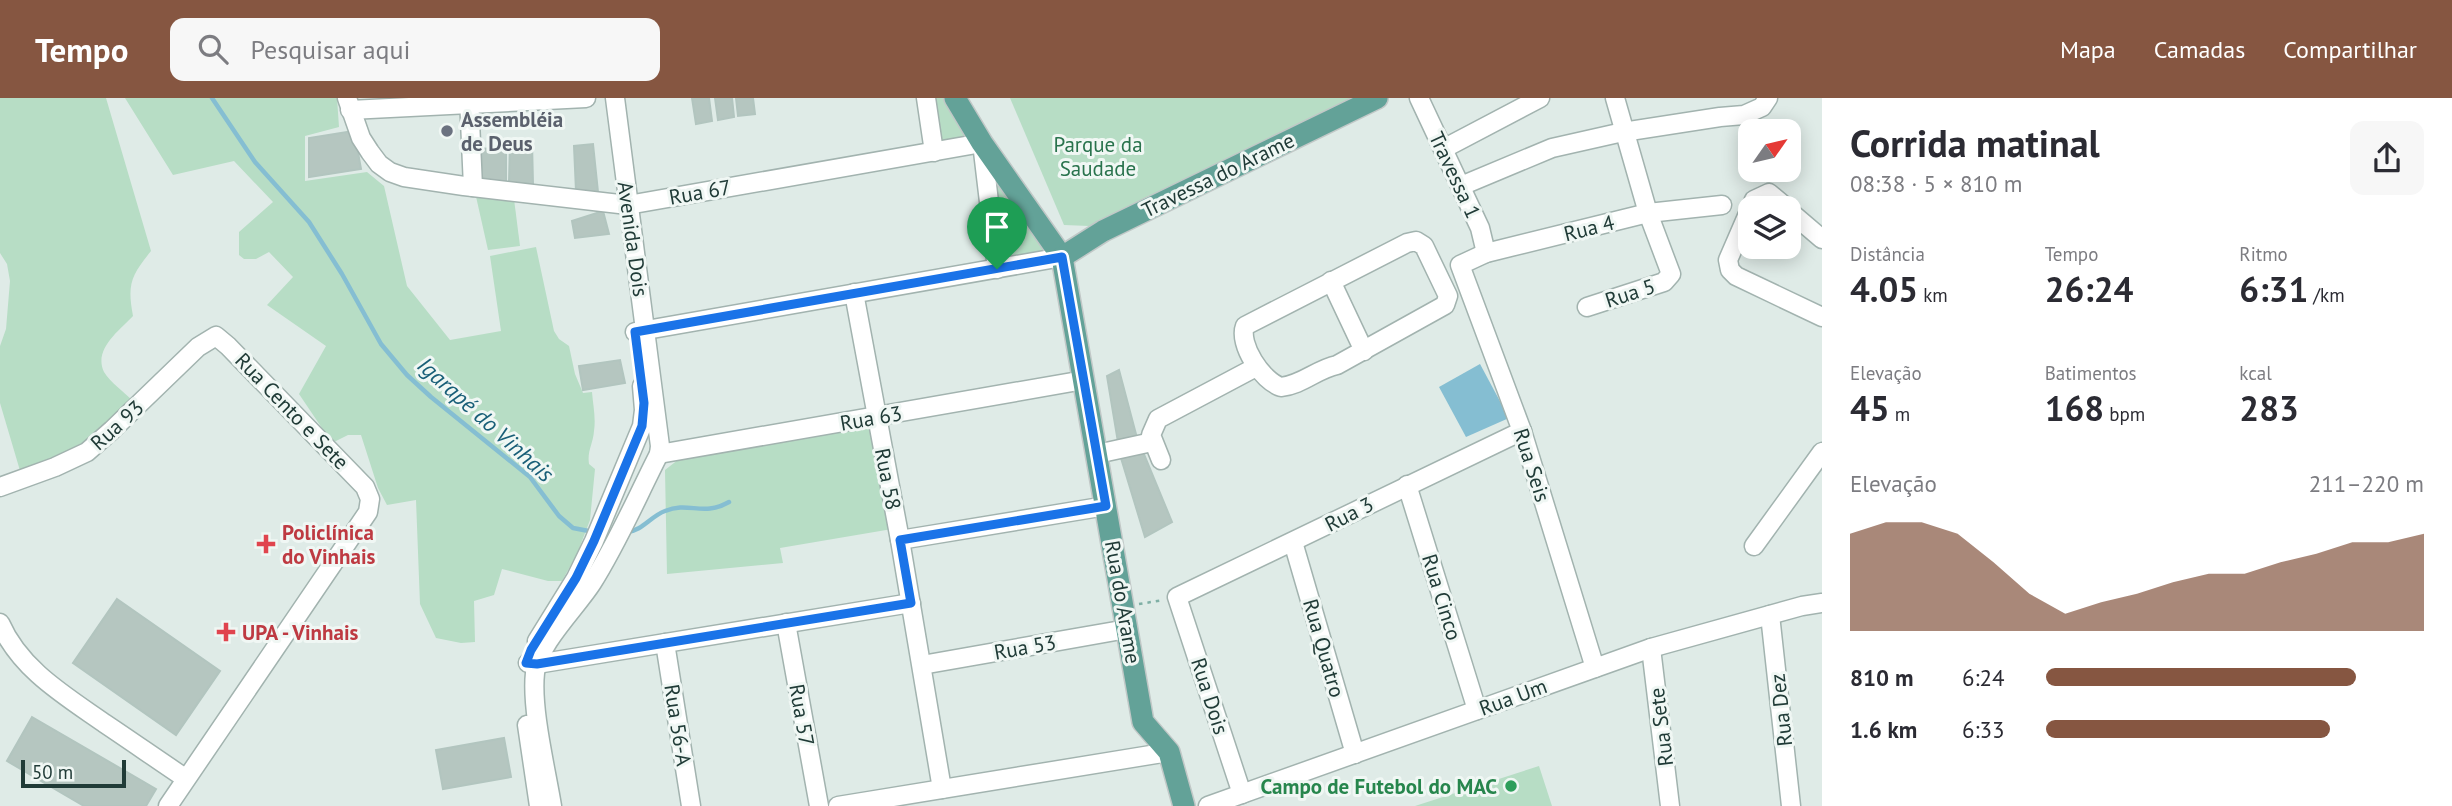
<!DOCTYPE html>
<html lang="pt">
<meta charset="utf-8">
<style>
:root{--surface:#fff;--page:#f7f7f7;--text:#2b2b33;--muted:#7c7c81;--accent:#865641}
body{margin:0;font-family:"PT Sans",sans-serif;background:var(--page);color:var(--text);height:100vh;display:flex;flex-direction:column;font-size:26px;white-space:nowrap}
*{box-sizing:border-box;margin:0}
p{font-size:23px;color:var(--muted)}
.icon{flex:none;width:38px;height:38px;fill:none;stroke:currentColor;stroke-width:2;stroke-linecap:round;stroke-linejoin:round}
.map{position:relative;flex:1;overflow:hidden}
.drawer{display:flex;flex-direction:column;background:var(--surface);width:630px}
.drawer>*{flex:none}
.needle{width:46px;rotate:56deg}
.tools{position:absolute;left:1738px;top:21px;display:grid;gap:14px}
.tools a{display:grid;place-items:center;width:63px;height:63px;border-radius:14px;background:var(--surface);box-shadow:0 4px 18px #0003;font-size:35px}
.scale{position:absolute;left:21px;bottom:18px;width:105px;box-sizing:border-box;padding-left:7px;border:4px solid #203b37;border-top:0;font-size:19px;line-height:24px;white-space:nowrap;color:#203b37;-webkit-text-stroke:5px #f0f7f4;paint-order:stroke}
.pin{position:absolute;display:grid;place-items:center;width:60px;height:60px;color:#fff;margin:-72px -30px;border-radius:50% 50% 50% 0;rotate:-45deg;box-shadow:0 0 7px #0007}
.pin .icon{rotate:45deg}
.round{display:grid;place-items:center;flex:none;width:74px;height:74px;border-radius:14px;background:var(--page)}
.summary{display:flex;align-items:center;justify-content:space-between;height:119px;padding:0 28px}
h1{font-size:38px;font-weight:700;line-height:52px}
.stats{display:grid;grid-template-columns:repeat(3,1fr);gap:10px;height:119px;padding:7px 28px}
.stats div{display:grid;align-content:center}
.stats b{font-size:35px;font-weight:700}
.stats small{font-size:19px;font-weight:400}
.stats p{font-size:19px}
.chart{height:196px;padding:14px 28px}
.chart p{display:flex;justify-content:space-between}
.chart svg{width:100%;height:126px;margin-top:7px;fill:var(--accent);opacity:.7}
ul{padding:0 28px;list-style:none;font-size:23px}
li{display:grid;grid-template-columns:112px 84px 1fr;align-items:center;height:52px}
li i{height:18px;border-radius:9px;background:var(--accent)}
header{display:flex;align-items:center;gap:42px;box-sizing:border-box;height:98px;padding:0 35px;background:var(--accent);color:#fff}
header strong{font-size:33px}
nav{display:flex;gap:38px;margin-inline-start:auto;font-size:24px}
.search{width:490px;height:63px;background:var(--page);display:flex;align-items:center;gap:18px;box-sizing:border-box;padding:0 24px;border-radius:14px;color:var(--muted);font-size:26px}
main{display:flex;flex:1;min-height:0}
.map>svg:first-child{display:block}
.green{fill:#b7ddc5}
.water{fill:#85bed2}
.lines{fill:none;stroke-linecap:round;stroke-linejoin:round}
.stream{stroke:#85bed2;stroke-width:4.5}
.building{fill:#b5c6c0;stroke:#b2c5bf;stroke-width:2}
.minor-casing{stroke:#a2b3af;stroke-width:21}
.major-casing{stroke:#c1c8c7;stroke-width:24}
.path{stroke:#7fafa5;stroke-width:2.5;stroke-dasharray:3.5 5;stroke-linecap:butt}
.minor{stroke:#fff;stroke-width:18}
.major{stroke:#63a298;stroke-width:21}
.route-casing{stroke:#fff;stroke-width:14}
.route{stroke:#1a73e8;stroke-width:9}
.worship-dot{fill:#6b7280;stroke:#f0f7f4;stroke-width:2.5}
.health-dot{fill:#e0444e;stroke:#f0f7f4;stroke-width:2.5}
.leisure-dot{fill:#2e9e5b;stroke:#f0f7f4;stroke-width:2.5}
.labels{text-anchor:middle;dominant-baseline:central;stroke-width:6;stroke-linejoin:round;paint-order:stroke}
.worship-label{font-size:21px;font-weight:bold;fill:#5b616d;stroke:#f0f7f4;text-anchor:start}
.park-label{font-size:21px;fill:#29734d;stroke:#f0f7f4}
.street-label{font-size:21px;fill:#203b37;stroke:#f0f7f4}
.health-label{font-size:21px;font-weight:bold;fill:#be3a42;stroke:#f0f7f4;text-anchor:start}
.leisure-label{font-size:21px;font-weight:bold;fill:#27864d;stroke:#f0f7f4;text-anchor:end}
.water-label{font-size:23px;font-style:italic;fill:#195f78;stroke:#f0f7f4}
</style>
<header>
<strong>Tempo</strong>
<div class="search"><svg class="icon" aria-label="search" viewBox="0 0 24 24"><circle cx="10" cy="10" r="6"/><path d="M15 15l6 6"/></svg>Pesquisar aqui</div>
<nav><a>Mapa</a><a>Camadas</a><a>Compartilhar</a></nav>
</header>
<main>
<div class="map">
<svg width="1822" height="708" viewBox="0 0 1822 708">
<rect width="100%" height="100%" fill="#dfebe7"/>
<g class="green">
<path d="M0 0H106L151 153C131 178 127 186 133 218 120 232 93 251 104 274 110 284 124 294 132 302L87 344 21 376 0 305V248L6 231 10 183 7 166 0 155Z"/>
<path d="M125 0H337L339 29 305 38V83L367 74 384 88 407 188 450 242 501 233 490 158 536 149 554 233 559 241 569 248 575 276 583 295 592 294C593 307 596 320 594 333 593 346 587 353 589 366L595 371 590 422 577 456 562 483H548L502 471 494 497 474 503 475 544 461 545 436 540 420 506 416 402 387 407 378 390 361 337H348L332 345 299 296 326 248 267 207 293 179 269 154 256 161H244L239 157V134L273 104 234 63 173 77Z"/>
<polygon points="930,0 945,0 970,40 938,44"/>
<polygon points="1010,0 1355,0 1089,128 1064,127"/>
<polygon points="991,74 1048,158 1000,165"/>
<polygon points="475,94 514,101 520,148 488,152"/>
<polygon points="865,328 874,335 892,431 780,450 783,465 667,476 665,372 679,361"/>
<polygon points="1539,668 1552,708 1415,708"/>
</g>
<polygon class="water" points="1480,266 1509,320 1466,339 1439,289"/>
<g class="lines">
<g class="stream">
<polyline points="212,0 255,64 309,124 342,176 381,246 407,277 431,299 530,379 559,418 573,430 594,434"/>
<path d="M627 434C642 433 651 418 665 413 689 403 703 419 729 404"/>
</g>
</g>
<g class="building">
<polygon points="692,0 709,0 712,23 696,26"/>
<polygon points="715,0 732,0 734,19 718,22"/>
<polygon points="736,0 753,0 755,16 738,18"/>
<polygon points="354,33 361,71 309,79 309,40"/>
<polygon points="532,44 533,86 509,84 510,46"/>
<polygon points="593,46 598,94 576,93 574,48"/>
<polygon points="506,49 506,84 482,82 481,51"/>
<polygon points="603,113 609,136 575,140 572,123"/>
<polygon points="620,262 625,285 583,292 579,268"/>
<polygon points="1119,272 1137,340 1118,344 1107,278"/>
<polygon points="1143,354 1172,424 1145,439 1121,360"/>
<polygon points="117,501 220,573 176,637 73,565"/>
<polygon points="32,619 156,691 146,708 84,708 7,663"/>
<polygon points="504,640 511,679 443,691 436,652"/>
</g>
<g class="lines">
<defs>
<g id="minor">
<polyline points="347,0 361,40 370,54 379,66 390,74 404,79 464,88 628,107 982,45 997,171"/>
<polyline points="469,0 473,89"/>
<polyline points="926,0 934,54"/>
<polyline points="1419,0 1480,130 1486,155"/>
<polyline points="350,12 586,0"/>
<polyline points="1443,51 1540,0"/>
<polyline points="1461,88 1552,50 1623,34 1720,19 1744,17 1762,9 1768,0"/>
<polyline points="1787,110 1769,95 1754,102 1728,162 1730,172 1736,178 1822,219"/>
<polyline points="1788,112 1822,141"/>
<path d="M1416 143 1424 148 1448 198 1445 207 1337 267C1317 271 1302 287 1281 289 1262 283 1238 246 1245 228L1407 145Z"/>
<polyline points="1331,183 1364,253"/>
<polyline points="854,195 900,442 942,691"/>
<polyline points="1587,209 1664,184 1671,176 1648,115 1615,0"/>
<polyline points="635,234 1062,159"/>
<polyline points="659,356 1084,282"/>
<polyline points="1097,356 1152,344"/>
<polyline points="1161,362 1151,337 1158,321 1256,269"/>
<polyline points="1407,387 1477,612"/>
<polyline points="0,389 55,369 87,354 112,332 198,249 216,238 228,248 365,389 370,401 368,414 168,708"/>
<polyline points="900,442 1106,408"/>
<polyline points="1293,444 1355,656"/>
<polyline points="1754,448 1822,354"/>
<polyline points="1770,517 1791,708"/>
<path d="M0 525C20 571 64 597 104 625 131 643 158 662 185 680"/>
<polyline points="786,525 819,708"/>
<polyline points="537,543 576,480 594,443 642,328 644,312 642,288"/>
<polyline points="665,545 691,708"/>
<polyline points="1651,550 1670,708"/>
<polyline points="528,565 537,566 911,505"/>
<polyline points="922,567 1127,531"/>
<polyline points="1595,570 1522,333 1460,167 1486,155 1648,115 1722,107"/>
<polyline points="527,627 539,708"/>
<polyline points="1242,696 1177,499 1522,333"/>
<path d="M552 708C546 671 531 611 535 575 538 546 576 510 592 485 618 444 637 399 659 356L660 348 615 0"/>
<polyline points="838,708 1169,654"/>
<polyline points="1208,708 1651,550 1802,508 1822,505"/>
</g>
<g id="major">
<polyline points="955,0 982,45 1062,159 1143,624 1169,654 1184,708"/>
<polyline points="1062,159 1103,133 1377,0"/>
</g>
</defs>
<use href="#minor" class="minor-casing"/>
<use href="#major" class="major-casing"/>
<polyline class="path" points="1139,506 1164,502"/>
<use href="#minor" class="minor"/>
<use href="#major" class="major"/>
</g>
<g class="lines">
<defs>
<polygon id="route" points="1062,159 1106,408 900,442 911,505 537,566 526,565 531,552 576,480 594,443 642,328 644,305 635,234"/>
</defs>
<use href="#route" class="route-casing"/>
<use href="#route" class="route"/>
</g>
<circle class="worship-dot" cx="447" cy="33" r="7"/>
<g class="health-dot">
<path d="M262.5 435.5h7v7h7v7h-7v7h-7v-7h-7v-7h7z"/>
<path d="M222.5 523.5h7v7h7v7h-7v7h-7v-7h-7v-7h7z"/>
</g>
<circle class="leisure-dot" cx="1511" cy="688" r="7"/>
<g class="labels">
<g class="worship-label">
<text x="461" y="21">Assembléia<tspan x="461" dy="24">de Deus</tspan></text>
</g>
<g class="park-label">
<text x="1098" y="46">Parque da<tspan x="1098" dy="24">Saudade</tspan></text>
</g>
<g class="street-label">
<text transform="translate(1218 77) rotate(-26)">Travessa do Arame</text>
<text transform="translate(1455 77) rotate(65)">Travessa 1</text>
<text transform="translate(700 94) rotate(-10)">Rua 67</text>
<text transform="translate(1589 130) rotate(-14)">Rua 4</text>
<text transform="translate(633 141) rotate(82)">Avenida Dois</text>
<text transform="translate(1630 195) rotate(-18)">Rua 5</text>
<text transform="translate(292 313) rotate(46)">Rua Cento e Sete</text>
<text transform="translate(871 320) rotate(-10)">Rua 63</text>
<text transform="translate(117 327) rotate(-42)">Rua 93</text>
<text transform="translate(1532 367) rotate(72)">Rua Seis</text>
<text transform="translate(888 381) rotate(79)">Rua 58</text>
<text transform="translate(1349 416) rotate(-27)">Rua 3</text>
<text transform="translate(1442 499) rotate(73)">Rua Cinco</text>
<text transform="translate(1123 504) rotate(80)">Rua do Arame</text>
<text transform="translate(1025 549) rotate(-10)">Rua 53</text>
<text transform="translate(1324 550) rotate(74)">Rua Quatro</text>
<text transform="translate(1210 598) rotate(72)">Rua Dois</text>
<text transform="translate(1513 599) rotate(-20)">Rua Um</text>
<text transform="translate(1781 612) rotate(-96)">Rua Dez</text>
<text transform="translate(802 617) rotate(80)">Rua 57</text>
<text transform="translate(678 627) rotate(81)">Rua 56-A</text>
<text transform="translate(1661 629) rotate(-97)">Rua Sete</text>
</g>
<g class="health-label">
<text x="282" y="434">Policlínica<tspan x="282" dy="24">do Vinhais</tspan></text>
<text x="242" y="534">UPA - Vinhais</text>
</g>
<g class="leisure-label">
<text x="1497" y="688">Campo de Futebol do MAC</text>
</g>
<g class="water-label">
<text transform="translate(486 321) rotate(42)">Igarapé do Vinhais</text>
</g>
</g>
</svg>
<div class="tools">
<a><svg class="needle" viewBox="-14 -14 28 28"><path d="M0-13l5 13h-10z" fill="#e53935"/><path d="M0 13l5-13h-10z" fill="#7c7c81"/></svg></a>
<a><svg class="icon" aria-label="layers" viewBox="0 0 24 24"><path d="M12 4l9 5-9 5-9-5zM3 14l9 5 9-5"/></svg></a>
</div>
<div class="scale">50 m</div>
<div class="pin" style="left:997px;top:171px;background:#1e9e55"><svg class="icon" aria-label="arrive" viewBox="0 0 24 24"><path d="M6 21V4h12l-3 4 3 4H6"/></svg></div>
</div>
<section class="drawer">
<div class="summary"><div><h1>Corrida matinal</h1><p>08:38 · 5 × 810 m</p></div><a class="round"><svg class="icon" aria-label="share" viewBox="0 0 24 24"><path d="M12 15V3M7 8l5-5 5 5M5 13v7h14v-7"/></svg></a></div>
<div class="stats">
<div><p>Distância</p><b>4.05<small> km</small></b></div>
<div><p>Tempo</p><b>26:24</b></div>
<div><p>Ritmo</p><b>6:31<small> /km</small></b></div>
</div>
<div class="stats">
<div><p>Elevação</p><b>45<small> m</small></b></div>
<div><p>Batimentos</p><b>168<small> bpm</small></b></div>
<div><p>kcal</p><b>283</b></div>
</div>
<div class="chart"><p><span>Elevação</span>211–220 m</p>
<svg viewBox="0 0 160 44" preserveAspectRatio="none"><path d="M0 44V10L10 6L20 6L30 10L40 20L50 31L60 38L70 34L80 31L90 27L100 24L110 24L120 20L130 17L140 13L150 13L160 10V44z"/></svg>
</div>
<ul>
<li><b>810 m</b>6:24<i style="width:82%"></i></li>
<li><b>1.6 km</b>6:33<i style="width:75%"></i></li>
</ul>
</section>
</main>
